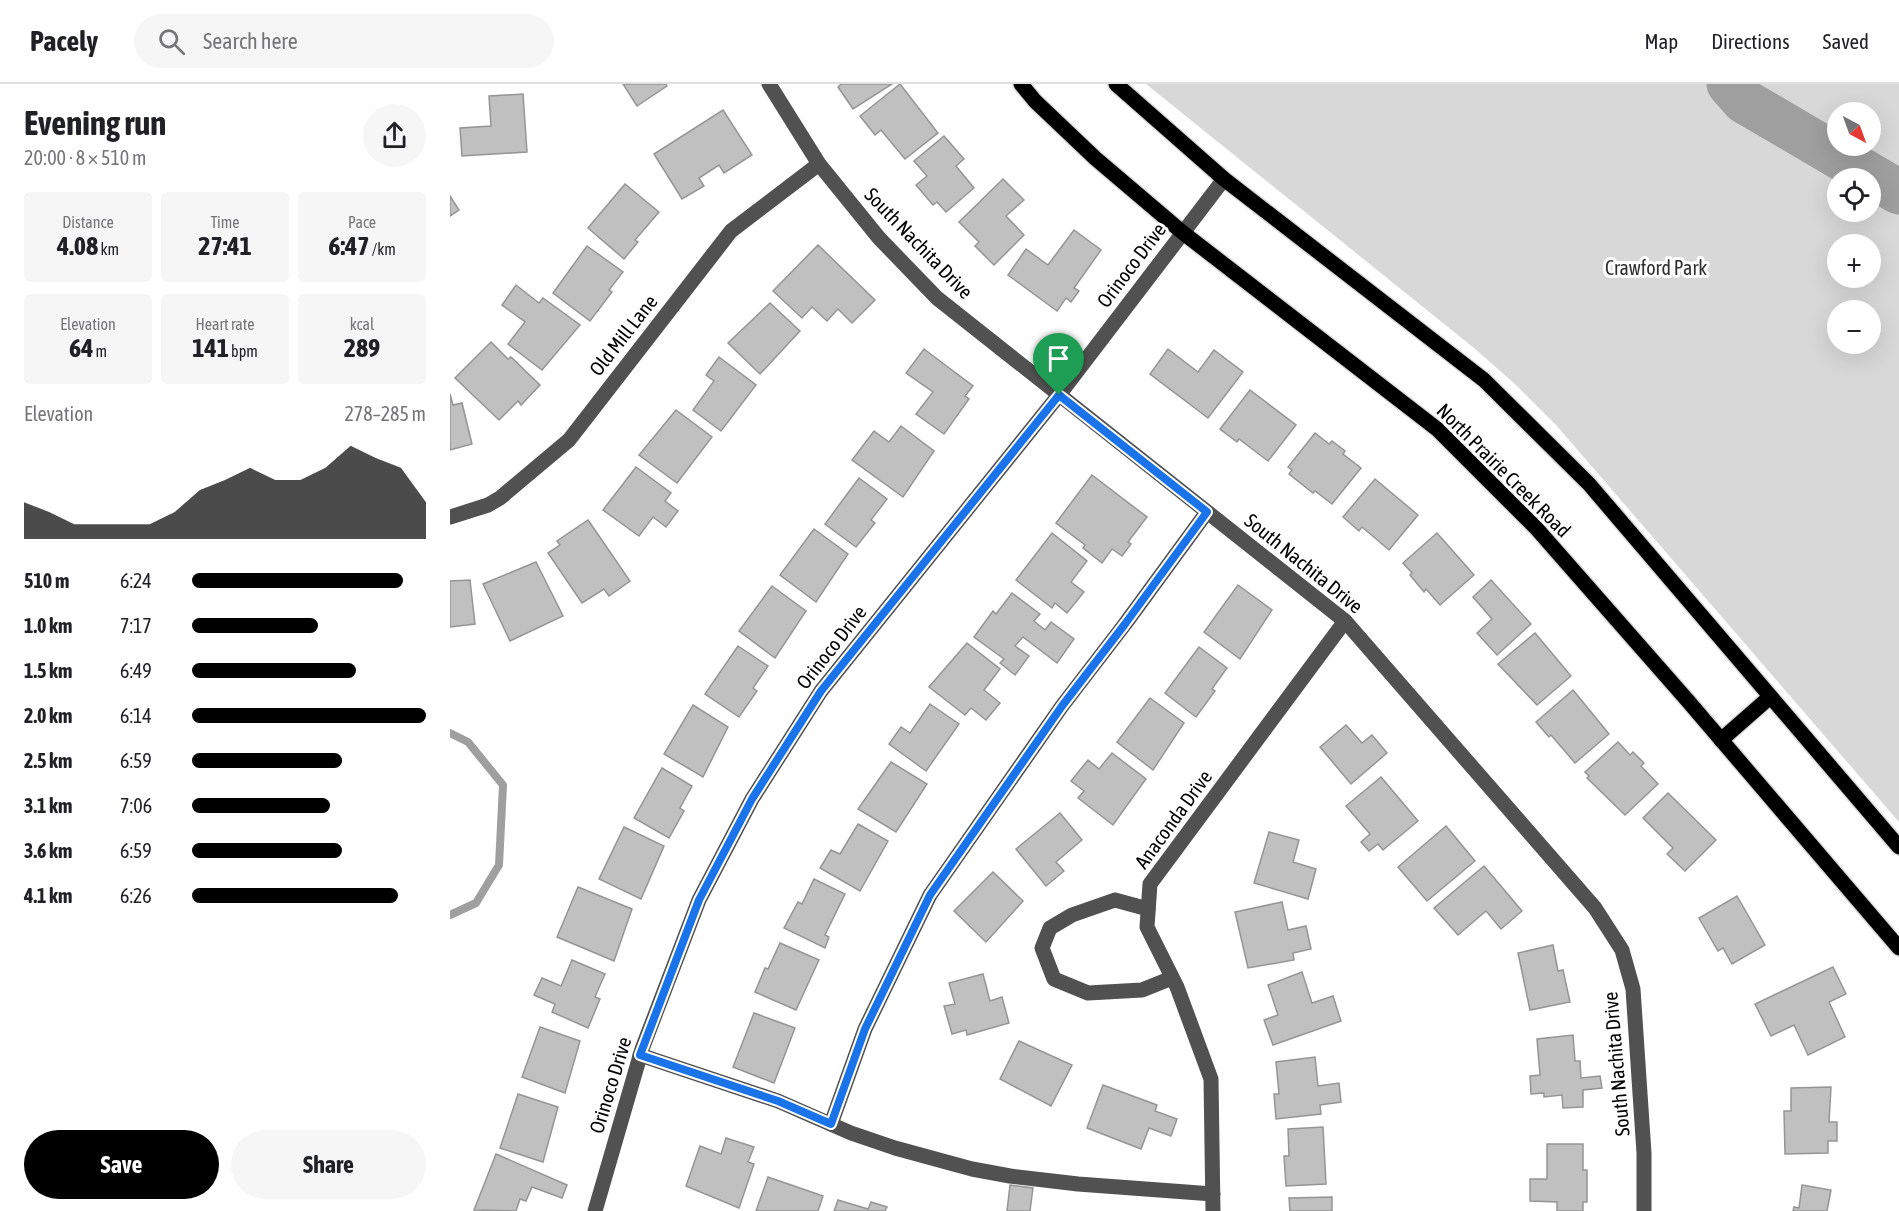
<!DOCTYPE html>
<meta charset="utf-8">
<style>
:root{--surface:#fff;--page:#f6f6f6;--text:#202124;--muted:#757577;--line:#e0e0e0;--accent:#000}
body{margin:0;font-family:"Asap Condensed",sans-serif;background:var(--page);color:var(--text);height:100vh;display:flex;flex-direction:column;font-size:22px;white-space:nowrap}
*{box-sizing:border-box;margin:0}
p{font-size:20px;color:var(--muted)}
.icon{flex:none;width:33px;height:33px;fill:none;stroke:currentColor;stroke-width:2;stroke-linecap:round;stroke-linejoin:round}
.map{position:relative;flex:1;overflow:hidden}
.panel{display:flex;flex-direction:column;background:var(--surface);width:450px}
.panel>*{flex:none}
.needle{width:39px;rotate:139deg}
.controls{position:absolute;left:1377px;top:18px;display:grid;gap:12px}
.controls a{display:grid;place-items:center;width:54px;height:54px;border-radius:50%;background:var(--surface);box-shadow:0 6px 24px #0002;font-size:30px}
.pin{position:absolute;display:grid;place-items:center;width:51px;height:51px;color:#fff;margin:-62px -26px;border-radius:50% 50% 50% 0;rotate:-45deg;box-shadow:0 0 6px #0007}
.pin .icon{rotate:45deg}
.round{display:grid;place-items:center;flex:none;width:63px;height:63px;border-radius:32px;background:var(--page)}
.headline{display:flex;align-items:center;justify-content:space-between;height:102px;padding:0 24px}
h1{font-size:33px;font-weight:700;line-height:45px}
.figures{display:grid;grid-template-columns:repeat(3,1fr);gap:9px;height:102px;padding:6px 24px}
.figures div{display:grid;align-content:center;border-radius:6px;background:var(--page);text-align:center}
.figures b{font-size:26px;font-weight:700}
.figures small{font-size:16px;font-weight:400}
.figures p{font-size:16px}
.chart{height:168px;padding:12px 24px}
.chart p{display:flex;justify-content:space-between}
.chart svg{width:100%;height:108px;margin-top:6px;fill:var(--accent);opacity:.7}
.primary-button{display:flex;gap:12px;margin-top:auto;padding:12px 24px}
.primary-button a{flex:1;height:69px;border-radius:36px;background:var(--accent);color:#fff;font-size:24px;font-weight:700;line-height:69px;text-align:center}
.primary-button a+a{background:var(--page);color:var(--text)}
ul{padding:0 24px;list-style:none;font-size:20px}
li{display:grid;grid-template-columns:96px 72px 1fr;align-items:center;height:45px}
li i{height:15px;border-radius:8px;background:var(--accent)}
header{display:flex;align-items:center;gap:36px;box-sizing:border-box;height:84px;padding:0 30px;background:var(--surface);border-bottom:2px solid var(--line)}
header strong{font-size:28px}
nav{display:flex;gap:33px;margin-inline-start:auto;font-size:21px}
.search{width:420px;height:54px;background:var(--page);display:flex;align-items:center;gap:15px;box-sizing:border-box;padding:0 21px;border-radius:33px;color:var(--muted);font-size:22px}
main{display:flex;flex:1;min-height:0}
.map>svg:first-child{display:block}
.green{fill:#d8d8d8;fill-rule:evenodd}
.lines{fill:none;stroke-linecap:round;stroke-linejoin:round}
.stream{stroke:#9f9f9f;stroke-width:8}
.river{stroke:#9f9f9f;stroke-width:45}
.building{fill:#c0c0c0;stroke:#959595;stroke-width:1.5}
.major-casing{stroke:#dbdbdb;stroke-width:18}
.minor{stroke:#515151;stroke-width:15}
.major{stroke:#000;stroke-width:15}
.route-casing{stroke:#fff;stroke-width:12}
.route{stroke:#1a73e8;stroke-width:8}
.labels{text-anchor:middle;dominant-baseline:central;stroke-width:6;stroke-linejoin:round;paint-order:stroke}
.street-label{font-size:20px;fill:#000;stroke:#fff}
.park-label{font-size:20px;fill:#2f2f2f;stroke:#fff}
</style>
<header>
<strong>Pacely</strong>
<div class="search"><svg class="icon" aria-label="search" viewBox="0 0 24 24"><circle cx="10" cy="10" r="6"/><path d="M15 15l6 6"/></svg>Search here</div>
<nav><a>Map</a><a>Directions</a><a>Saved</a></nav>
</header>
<main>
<section class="panel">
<div class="headline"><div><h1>Evening run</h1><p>20:00 · 8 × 510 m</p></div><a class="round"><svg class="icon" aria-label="share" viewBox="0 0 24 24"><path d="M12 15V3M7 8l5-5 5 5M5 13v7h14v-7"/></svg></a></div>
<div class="figures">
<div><p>Distance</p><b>4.08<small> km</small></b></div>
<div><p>Time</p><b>27:41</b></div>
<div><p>Pace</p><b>6:47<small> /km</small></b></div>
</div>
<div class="figures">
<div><p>Elevation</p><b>64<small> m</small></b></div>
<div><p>Heart rate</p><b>141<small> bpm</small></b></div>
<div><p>kcal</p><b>289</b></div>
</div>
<div class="chart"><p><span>Elevation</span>278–285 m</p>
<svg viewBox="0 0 160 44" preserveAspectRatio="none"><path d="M0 44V29L10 33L20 38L30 38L40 38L50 38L60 33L70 24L80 20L90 15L100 20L110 20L120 15L130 6L140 11L150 15L160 29V44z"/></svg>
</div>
<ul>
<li><b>510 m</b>6:24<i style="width:90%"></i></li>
<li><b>1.0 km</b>7:17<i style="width:54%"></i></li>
<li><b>1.5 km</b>6:49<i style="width:70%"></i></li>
<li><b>2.0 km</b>6:14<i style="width:100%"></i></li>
<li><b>2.5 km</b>6:59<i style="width:64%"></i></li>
<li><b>3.1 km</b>7:06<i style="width:59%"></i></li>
<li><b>3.6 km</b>6:59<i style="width:64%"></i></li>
<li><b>4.1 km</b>6:26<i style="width:88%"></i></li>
</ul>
<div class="primary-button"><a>Save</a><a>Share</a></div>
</section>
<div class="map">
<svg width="1449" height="1127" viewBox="0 0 1449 1127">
<rect width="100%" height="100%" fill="#fff"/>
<path class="green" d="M696 0H1449V738L1106 341 1066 301 1024 264ZM1388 28H1420V62H1388ZM1388 94H1420V128H1388ZM1388 160H1420V194H1388ZM1388 226H1420V260H1388Z"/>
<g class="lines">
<polyline class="stream" points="0,649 18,658 53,701 49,781 26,819 0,831"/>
<polyline class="river" points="1279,0 1294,17 1449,108"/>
</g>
<g class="building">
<polygon points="173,0 216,0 217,2 187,22"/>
<polygon points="391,0 442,0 403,25 388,3"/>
<polygon points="450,0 488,49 455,75 431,46 425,51 410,32"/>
<polygon points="73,10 77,68 12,72 10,44 41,42 39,12"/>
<polygon points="273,26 302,71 274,89 269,81 249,94 254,102 232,115 204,70"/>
<polygon points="494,52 514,75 506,82 524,104 496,128 487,118 483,121 466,101 477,92 464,77"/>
<polygon points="553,95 574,116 556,132 574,151 544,181 525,162 529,158 509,138"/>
<polygon points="175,100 209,128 185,156 188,158 174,175 138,144"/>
<polygon points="0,112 9,126 0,132"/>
<polygon points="624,146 651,166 624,204 629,207 621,218 616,214 607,227 558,191 576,165 598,181"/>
<polygon points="368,161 425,216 402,239 388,225 377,237 362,223 352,234 323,207"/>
<polygon points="137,162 173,188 159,206 162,208 140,237 103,209"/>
<polygon points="66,201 89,219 93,214 130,241 92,286 58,260 75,238 52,221"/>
<polygon points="320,219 350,247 310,290 278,259"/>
<polygon points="41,258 58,275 61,273 90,301 71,321 68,317 49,336 5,294"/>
<polygon points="474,265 523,302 515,312 519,315 494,350 466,330 483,308 456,289"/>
<polygon points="718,265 748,288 764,266 793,288 758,334 700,290"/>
<polygon points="269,273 306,301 271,347 243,326 264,297 256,291"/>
<polygon points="800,306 846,341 818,377 789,355 787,358 770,345"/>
<polygon points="0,310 3,321 12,319 22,360 0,366"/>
<polygon points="226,326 262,353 227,399 189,371"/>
<polygon points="451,342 484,367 453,413 402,376 424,347 439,358"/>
<polygon points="865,349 879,360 882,357 895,367 893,370 911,384 882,420 865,407 863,409 839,390 842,386 838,383"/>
<polygon points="186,383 221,409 215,417 228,427 216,443 203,433 189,452 153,426"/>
<polygon points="642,391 697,433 678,458 681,460 672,472 662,465 652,479 633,464 635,461 606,439"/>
<polygon points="409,394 437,415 421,436 425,439 406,463 375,440"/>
<polygon points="925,395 968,431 939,466 912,443 909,447 893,433"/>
<polygon points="138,436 180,497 159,512 154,505 132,519 98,469 110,461 107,457"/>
<polygon points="364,445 398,470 366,518 330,491"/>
<polygon points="602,449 637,477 621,498 634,508 617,529 605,519 602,524 566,496"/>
<polygon points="987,449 1024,491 990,521 976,505 974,508 960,491 962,489 953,479"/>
<polygon points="86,478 113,532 60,557 33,500"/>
<polygon points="20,496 25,540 0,543 0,497"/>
<polygon points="1041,496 1081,540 1047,571 1027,549 1042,535 1023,513"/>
<polygon points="788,501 822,526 790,575 754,548"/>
<polygon points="322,502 356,527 325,574 289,547"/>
<polygon points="562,509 590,530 584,537 595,546 601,538 624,555 607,579 573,553 565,562 579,572 565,591 550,579 554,575 524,553 543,527 546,530"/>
<polygon points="1085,549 1121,592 1087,621 1048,580"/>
<polygon points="517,559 550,585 534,606 550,619 536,636 521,624 515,631 479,603"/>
<polygon points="288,562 318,582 303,604 307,607 289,633 255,610"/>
<polygon points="749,563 777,584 762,605 765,607 746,633 715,609"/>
<polygon points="1123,606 1159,650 1125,679 1101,651 1099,653 1086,638"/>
<polygon points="700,614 734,639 703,686 667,658"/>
<polygon points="480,620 509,640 476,687 439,660 451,643 460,649"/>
<polygon points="243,621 278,643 253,693 214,670"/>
<polygon points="896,641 912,659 922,651 937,669 901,700 870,663"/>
<polygon points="1168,658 1180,671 1183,668 1194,679 1191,682 1208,700 1175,731 1137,694 1139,692 1135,688"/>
<polygon points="662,669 696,695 663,741 628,714 634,707 621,697 638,676 649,685"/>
<polygon points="441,678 477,700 446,748 408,725"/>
<polygon points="212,684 242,702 230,724 234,727 219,754 184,734"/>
<polygon points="931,693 968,737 933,766 928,760 919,767 911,758 920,750 896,722"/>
<polygon points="1218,709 1266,756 1235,787 1217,770 1223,764 1193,734"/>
<polygon points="610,729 632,756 606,778 614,787 596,802 566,765"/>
<polygon points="408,740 438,757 410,807 370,784 381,766 390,770"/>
<polygon points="996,742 1025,777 977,817 948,783"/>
<polygon points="174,743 214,762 191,815 149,795"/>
<polygon points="819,748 849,756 843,778 866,785 858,815 804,799"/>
<polygon points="1034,782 1072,827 1051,845 1036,827 1008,851 984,824"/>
<polygon points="543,788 573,817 536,858 504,827"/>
<polygon points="364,795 395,810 375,851 379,853 375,864 334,844 348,818 352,820"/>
<polygon points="128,803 182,825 164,877 107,853"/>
<polygon points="1287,812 1315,861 1282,880 1273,864 1268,867 1249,834"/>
<polygon points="832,818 838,846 856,842 861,865 843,869 844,876 798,884 785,828"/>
<polygon points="330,859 369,876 346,926 305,908 315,884 318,885"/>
<polygon points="1103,861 1108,887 1113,886 1120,918 1080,926 1068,869"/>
<polygon points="122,876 155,890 145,913 150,915 138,944 102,928 105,920 84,911 92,894 111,902"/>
<polygon points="1383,883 1396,910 1379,918 1395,953 1358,971 1344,941 1321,952 1305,920"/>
<polygon points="852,888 862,919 883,912 891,937 823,961 814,936 828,931 818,901"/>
<polygon points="533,890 540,917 552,913 559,939 517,951 516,946 502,950 494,922 505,920 499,899"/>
<polygon points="304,929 345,944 324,999 283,983"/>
<polygon points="90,943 130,957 115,1009 72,993"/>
<polygon points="1123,951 1125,977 1130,977 1131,994 1150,992 1152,1004 1133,1006 1133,1023 1113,1024 1112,1011 1094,1013 1094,1009 1081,1010 1080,992 1090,991 1087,955"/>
<polygon points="569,957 622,981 601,1022 550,995"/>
<polygon points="865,973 868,1002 889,999 891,1018 870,1021 871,1030 826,1035 824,1010 829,1010 826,978"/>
<polygon points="653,1001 707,1021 705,1027 727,1035 721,1052 699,1044 691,1065 637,1044"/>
<polygon points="1381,1003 1379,1038 1387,1038 1387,1057 1378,1057 1378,1069 1335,1070 1334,1027 1341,1027 1341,1004"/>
<polygon points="68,1010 108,1023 93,1078 50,1064"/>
<polygon points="873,1043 876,1100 836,1102 834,1072 839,1072 838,1045"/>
<polygon points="276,1054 304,1063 298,1078 304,1080 289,1124 236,1102 250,1062 271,1070"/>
<polygon points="1097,1060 1133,1060 1133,1086 1137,1086 1137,1118 1133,1118 1133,1127 1107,1127 1107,1118 1080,1117 1080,1095 1097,1095"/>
<polygon points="46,1070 117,1101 112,1114 82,1103 76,1117 70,1115 66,1127 24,1126"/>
<polygon points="318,1093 373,1112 368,1127 306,1127"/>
<polygon points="560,1101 583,1104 580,1127 557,1127"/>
<polygon points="1352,1101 1381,1106 1377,1127 1343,1127 1344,1123 1349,1124"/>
<polygon points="882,1113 882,1127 840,1127 839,1114"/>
<polygon points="388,1116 418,1125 421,1118 437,1123 435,1127 384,1127"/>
</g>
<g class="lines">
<defs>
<g id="major">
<polyline points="571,0 585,17 645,74 732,148 987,345 1087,445 1238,617 1449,864"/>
<polyline points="666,0 774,95 1034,296 1139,400 1449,763"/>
<polyline points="1271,656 1320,613"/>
</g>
</defs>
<use href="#major" class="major-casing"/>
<g class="minor">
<polyline points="319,0 369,80 429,154 487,214 895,537 1145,824 1172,866 1183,905 1194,1069 1194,1127"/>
<polyline points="0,433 38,421 50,414 119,356 281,147 369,80"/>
<polyline points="698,825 665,816 622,831 600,844 592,864 604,895 638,909 692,906 722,894"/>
<polyline points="190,971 328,1017 401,1049 445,1064 522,1085 560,1092 628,1100 763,1110"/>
<polyline points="381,1040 415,945 480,811 612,622 675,540 757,428"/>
<polyline points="145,1127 192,965 249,816 302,715 371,607 609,311 774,95"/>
<polyline points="763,1127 761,995 727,903 697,843 700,800 895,537"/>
</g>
<use href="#major" class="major"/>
</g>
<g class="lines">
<defs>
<polygon id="route" points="609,311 757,428 675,540 612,622 480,811 415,945 381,1040 328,1017 190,971 249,816 302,715 371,607"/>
</defs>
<use href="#route" class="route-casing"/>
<use href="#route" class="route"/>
</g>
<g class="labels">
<g class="street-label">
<text transform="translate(469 159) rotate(46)">South Nachita Drive</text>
<text transform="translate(681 181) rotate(-53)">Orinoco Drive</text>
<text transform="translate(173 251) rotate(-52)">Old Mill Lane</text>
<text transform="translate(1054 386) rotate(45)">North Prairie Creek Road</text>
<text transform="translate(854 479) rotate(39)">South Nachita Drive</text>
<text transform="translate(381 563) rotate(-52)">Orinoco Drive</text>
<text transform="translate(723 735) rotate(-54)">Anaconda Drive</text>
<text transform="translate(1166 980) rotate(-95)">South Nachita Drive</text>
<text transform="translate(160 1001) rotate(-73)">Orinoco Drive</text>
</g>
<g class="park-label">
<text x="1206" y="183">Crawford Park</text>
</g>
</g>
</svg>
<div class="controls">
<a><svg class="needle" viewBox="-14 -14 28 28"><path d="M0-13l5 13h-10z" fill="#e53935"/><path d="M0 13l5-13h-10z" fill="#757577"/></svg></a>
<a><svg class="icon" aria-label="locate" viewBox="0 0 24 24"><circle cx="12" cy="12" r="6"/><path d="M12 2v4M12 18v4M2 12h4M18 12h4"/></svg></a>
<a>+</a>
<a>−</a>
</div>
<div class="pin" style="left:609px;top:311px;background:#1e9e55"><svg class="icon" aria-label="arrive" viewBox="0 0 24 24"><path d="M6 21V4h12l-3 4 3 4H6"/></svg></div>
</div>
</main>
